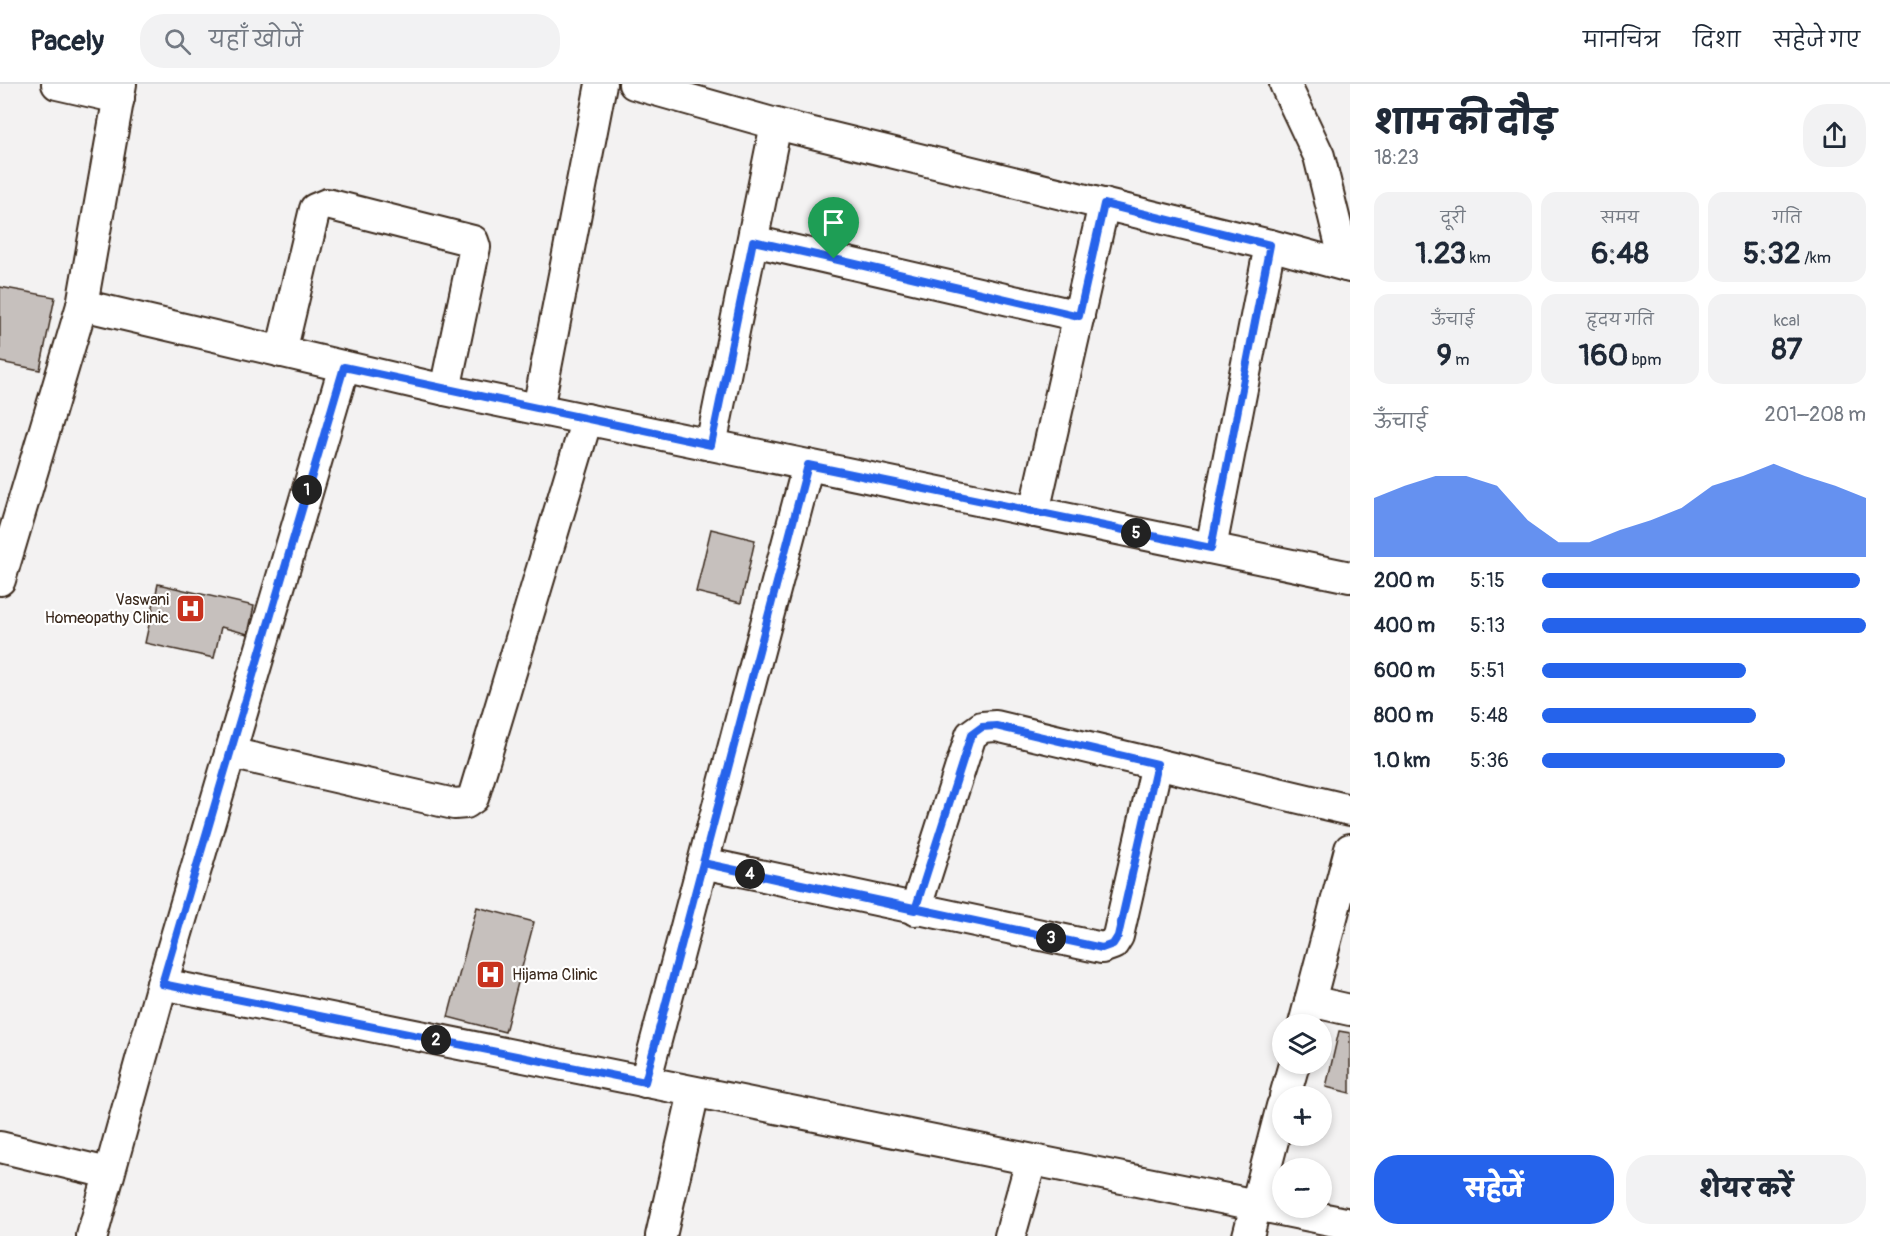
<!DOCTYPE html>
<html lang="hi">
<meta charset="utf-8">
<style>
:root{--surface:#fff;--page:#f2f2f3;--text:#1f2937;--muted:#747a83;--line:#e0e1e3;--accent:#2563eb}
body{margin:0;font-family:Pangolin,"Playpen Sans Deva",sans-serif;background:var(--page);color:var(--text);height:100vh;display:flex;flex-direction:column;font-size:22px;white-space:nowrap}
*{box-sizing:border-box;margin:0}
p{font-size:20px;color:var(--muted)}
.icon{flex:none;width:33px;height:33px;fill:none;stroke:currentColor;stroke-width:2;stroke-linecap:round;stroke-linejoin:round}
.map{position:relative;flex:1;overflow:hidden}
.side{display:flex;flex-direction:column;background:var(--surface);width:540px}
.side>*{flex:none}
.fabs{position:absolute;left:1272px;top:930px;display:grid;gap:12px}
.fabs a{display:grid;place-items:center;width:60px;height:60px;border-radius:50%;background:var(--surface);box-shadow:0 3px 9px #0003;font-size:30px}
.pin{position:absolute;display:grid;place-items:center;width:51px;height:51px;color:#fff;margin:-62px -26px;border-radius:50% 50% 50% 0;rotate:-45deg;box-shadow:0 0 6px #0007}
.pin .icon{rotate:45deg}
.km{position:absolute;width:30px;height:30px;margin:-15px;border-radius:50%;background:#222;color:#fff;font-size:16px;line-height:30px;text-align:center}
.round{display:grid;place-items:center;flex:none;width:63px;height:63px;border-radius:24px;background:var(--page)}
.overview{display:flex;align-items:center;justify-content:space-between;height:102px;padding:0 24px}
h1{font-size:33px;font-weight:800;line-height:45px}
.stats{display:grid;grid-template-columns:repeat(3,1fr);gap:9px;height:102px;padding:6px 24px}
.stats div{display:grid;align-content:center;border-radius:15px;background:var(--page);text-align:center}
.stats b{font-size:30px;font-weight:800}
.stats small{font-size:16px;font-weight:400}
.stats p{font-size:16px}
.chart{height:168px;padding:12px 24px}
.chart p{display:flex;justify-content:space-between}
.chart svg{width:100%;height:108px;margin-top:6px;fill:var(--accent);opacity:.7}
.action{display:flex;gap:12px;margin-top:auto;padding:12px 24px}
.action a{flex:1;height:69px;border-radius:24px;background:var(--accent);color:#fff;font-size:24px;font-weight:800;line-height:69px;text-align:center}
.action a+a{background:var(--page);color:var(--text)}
ul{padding:0 24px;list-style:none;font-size:20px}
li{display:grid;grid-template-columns:96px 72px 1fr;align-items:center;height:45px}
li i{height:15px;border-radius:8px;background:var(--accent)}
header{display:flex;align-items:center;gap:36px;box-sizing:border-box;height:84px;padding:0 30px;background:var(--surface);border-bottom:2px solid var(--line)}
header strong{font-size:28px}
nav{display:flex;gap:33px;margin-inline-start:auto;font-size:21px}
.search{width:420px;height:54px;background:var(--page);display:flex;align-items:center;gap:15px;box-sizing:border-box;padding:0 21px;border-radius:24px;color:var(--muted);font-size:22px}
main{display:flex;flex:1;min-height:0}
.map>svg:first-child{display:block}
.building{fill:#c6c0bd;stroke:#3b2a1e;stroke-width:1.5}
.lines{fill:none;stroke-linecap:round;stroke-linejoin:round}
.street-casing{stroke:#3b2a1e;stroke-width:34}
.street{stroke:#fff;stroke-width:30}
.route-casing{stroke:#fff;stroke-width:12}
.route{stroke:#2563eb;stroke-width:8}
.labels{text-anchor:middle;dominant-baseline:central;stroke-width:4.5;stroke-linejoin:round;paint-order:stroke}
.poi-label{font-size:16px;fill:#3b2a1e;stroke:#fff;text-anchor:end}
</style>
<header>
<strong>Pacely</strong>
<div class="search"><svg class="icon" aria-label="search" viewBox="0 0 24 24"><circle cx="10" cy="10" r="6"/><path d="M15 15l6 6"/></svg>यहाँ खोजें</div>
<nav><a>मानचित्र</a><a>दिशा</a><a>सहेजे गए</a></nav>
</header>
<main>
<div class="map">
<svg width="1350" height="1152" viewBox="0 0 1350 1152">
<rect width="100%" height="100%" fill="#f3f2f2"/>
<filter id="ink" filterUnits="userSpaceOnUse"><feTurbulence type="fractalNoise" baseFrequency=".0167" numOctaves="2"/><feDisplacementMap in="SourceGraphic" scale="12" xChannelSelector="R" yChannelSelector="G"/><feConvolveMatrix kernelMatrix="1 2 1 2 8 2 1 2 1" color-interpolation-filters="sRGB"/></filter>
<g filter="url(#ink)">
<g class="building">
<polygon points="0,203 55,213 40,286 0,278"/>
<polygon points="711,445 755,456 741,519 696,508"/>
<polygon points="158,500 254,522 248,550 221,543 214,574 145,559"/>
<polygon points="477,823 534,838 505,948 448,933"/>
<polygon points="1339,947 1350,949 1350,1009 1326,1003"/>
</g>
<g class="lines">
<defs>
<g id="street">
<polyline points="57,0 119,14"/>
<polyline points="634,0 776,40 1270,161 1350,183"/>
<polyline points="1285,0 1319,72 1346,182"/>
<polyline points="753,157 1079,232"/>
<polyline points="82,221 445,306 1350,493"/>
<polyline points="281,268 315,125 327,120 473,157 475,163 445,306"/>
<polyline points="538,325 601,0"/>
<polyline points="711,361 776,40"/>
<polyline points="1034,428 1104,120"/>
<polyline points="1211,464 1270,161"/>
<polyline points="0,496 82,221 121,0"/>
<polyline points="230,669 454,720 466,719 473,714 587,335"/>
<polyline points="703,779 1102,864 1113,860 1118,852 1157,680"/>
<polyline points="915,826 971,651 982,643 996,642 1350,726"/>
<polyline points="162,900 1350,1140"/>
<polyline points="1310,917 1350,926"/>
<polyline points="1304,940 1350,765"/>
<polyline points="645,998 808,381"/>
<polyline points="1285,1012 1294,980"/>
<polyline points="0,1063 108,1089"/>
<polyline points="92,1152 162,900 344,283"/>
<polyline points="661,1152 694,1008"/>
<polyline points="1010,1152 1031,1077"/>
<polyline points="1248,1152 1282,1022"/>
</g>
</defs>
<use href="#street" class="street-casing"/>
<use href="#street" class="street"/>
</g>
</g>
<g class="lines" filter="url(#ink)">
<defs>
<polyline id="route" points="834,175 753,157 711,361 344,283 162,900 645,998 703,779 1102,864 1113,860 1118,852 1157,680 996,642 982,643 971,651 915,826 703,779 808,381 1211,464 1270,161 1104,120 1079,232 834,175"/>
</defs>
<use href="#route" class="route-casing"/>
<use href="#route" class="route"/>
</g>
<defs>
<symbol id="hospital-square" viewBox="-11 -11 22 22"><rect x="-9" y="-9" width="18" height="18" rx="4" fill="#c8321e" stroke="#fff"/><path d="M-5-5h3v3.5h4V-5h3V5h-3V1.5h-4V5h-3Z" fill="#fff"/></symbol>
</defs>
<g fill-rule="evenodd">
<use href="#hospital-square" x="174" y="508" width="33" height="33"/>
<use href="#hospital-square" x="474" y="874" width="33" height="33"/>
</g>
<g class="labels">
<g class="poi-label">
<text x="169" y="516">Vaswani<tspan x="169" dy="18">Homeopathy Clinic</tspan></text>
<text x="512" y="891" text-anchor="start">Hijama Clinic</text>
</g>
</g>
</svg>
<div class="fabs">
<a><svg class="icon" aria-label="layers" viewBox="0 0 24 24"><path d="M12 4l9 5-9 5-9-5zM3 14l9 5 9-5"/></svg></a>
<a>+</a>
<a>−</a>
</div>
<div class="pin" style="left:834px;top:175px;background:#1e9e55"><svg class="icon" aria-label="arrive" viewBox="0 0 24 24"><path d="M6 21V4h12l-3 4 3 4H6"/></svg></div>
<b class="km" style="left:307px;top:406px">1</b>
<b class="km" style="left:436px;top:956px">2</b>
<b class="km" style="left:1051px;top:854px">3</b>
<b class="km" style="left:750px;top:790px">4</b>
<b class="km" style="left:1136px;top:449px">5</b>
</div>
<section class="side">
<div class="overview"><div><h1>शाम की दौड़</h1><p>18:23</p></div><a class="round"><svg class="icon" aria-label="share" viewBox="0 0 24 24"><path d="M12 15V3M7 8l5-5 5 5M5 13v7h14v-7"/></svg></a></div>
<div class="stats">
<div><p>दूरी</p><b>1.23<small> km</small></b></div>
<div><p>समय</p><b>6:48</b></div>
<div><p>गति</p><b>5:32<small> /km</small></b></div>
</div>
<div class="stats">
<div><p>ऊँचाई</p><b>9<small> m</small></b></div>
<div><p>हृदय गति</p><b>160<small> bpm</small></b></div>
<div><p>kcal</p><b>87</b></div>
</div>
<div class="chart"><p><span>ऊँचाई</span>201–208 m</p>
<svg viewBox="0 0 160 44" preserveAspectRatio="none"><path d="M0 44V20L10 15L20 11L30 11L40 15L50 29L60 38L70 38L80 33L90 29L100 24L110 15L120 11L130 6L140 11L150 15L160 20V44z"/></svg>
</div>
<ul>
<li><b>200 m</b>5:15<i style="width:98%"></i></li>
<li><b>400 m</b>5:13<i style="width:100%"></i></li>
<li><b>600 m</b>5:51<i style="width:63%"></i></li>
<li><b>800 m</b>5:48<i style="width:66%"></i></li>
<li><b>1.0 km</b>5:36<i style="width:75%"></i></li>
</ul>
<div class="action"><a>सहेजें</a><a>शेयर करें</a></div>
</section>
</main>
